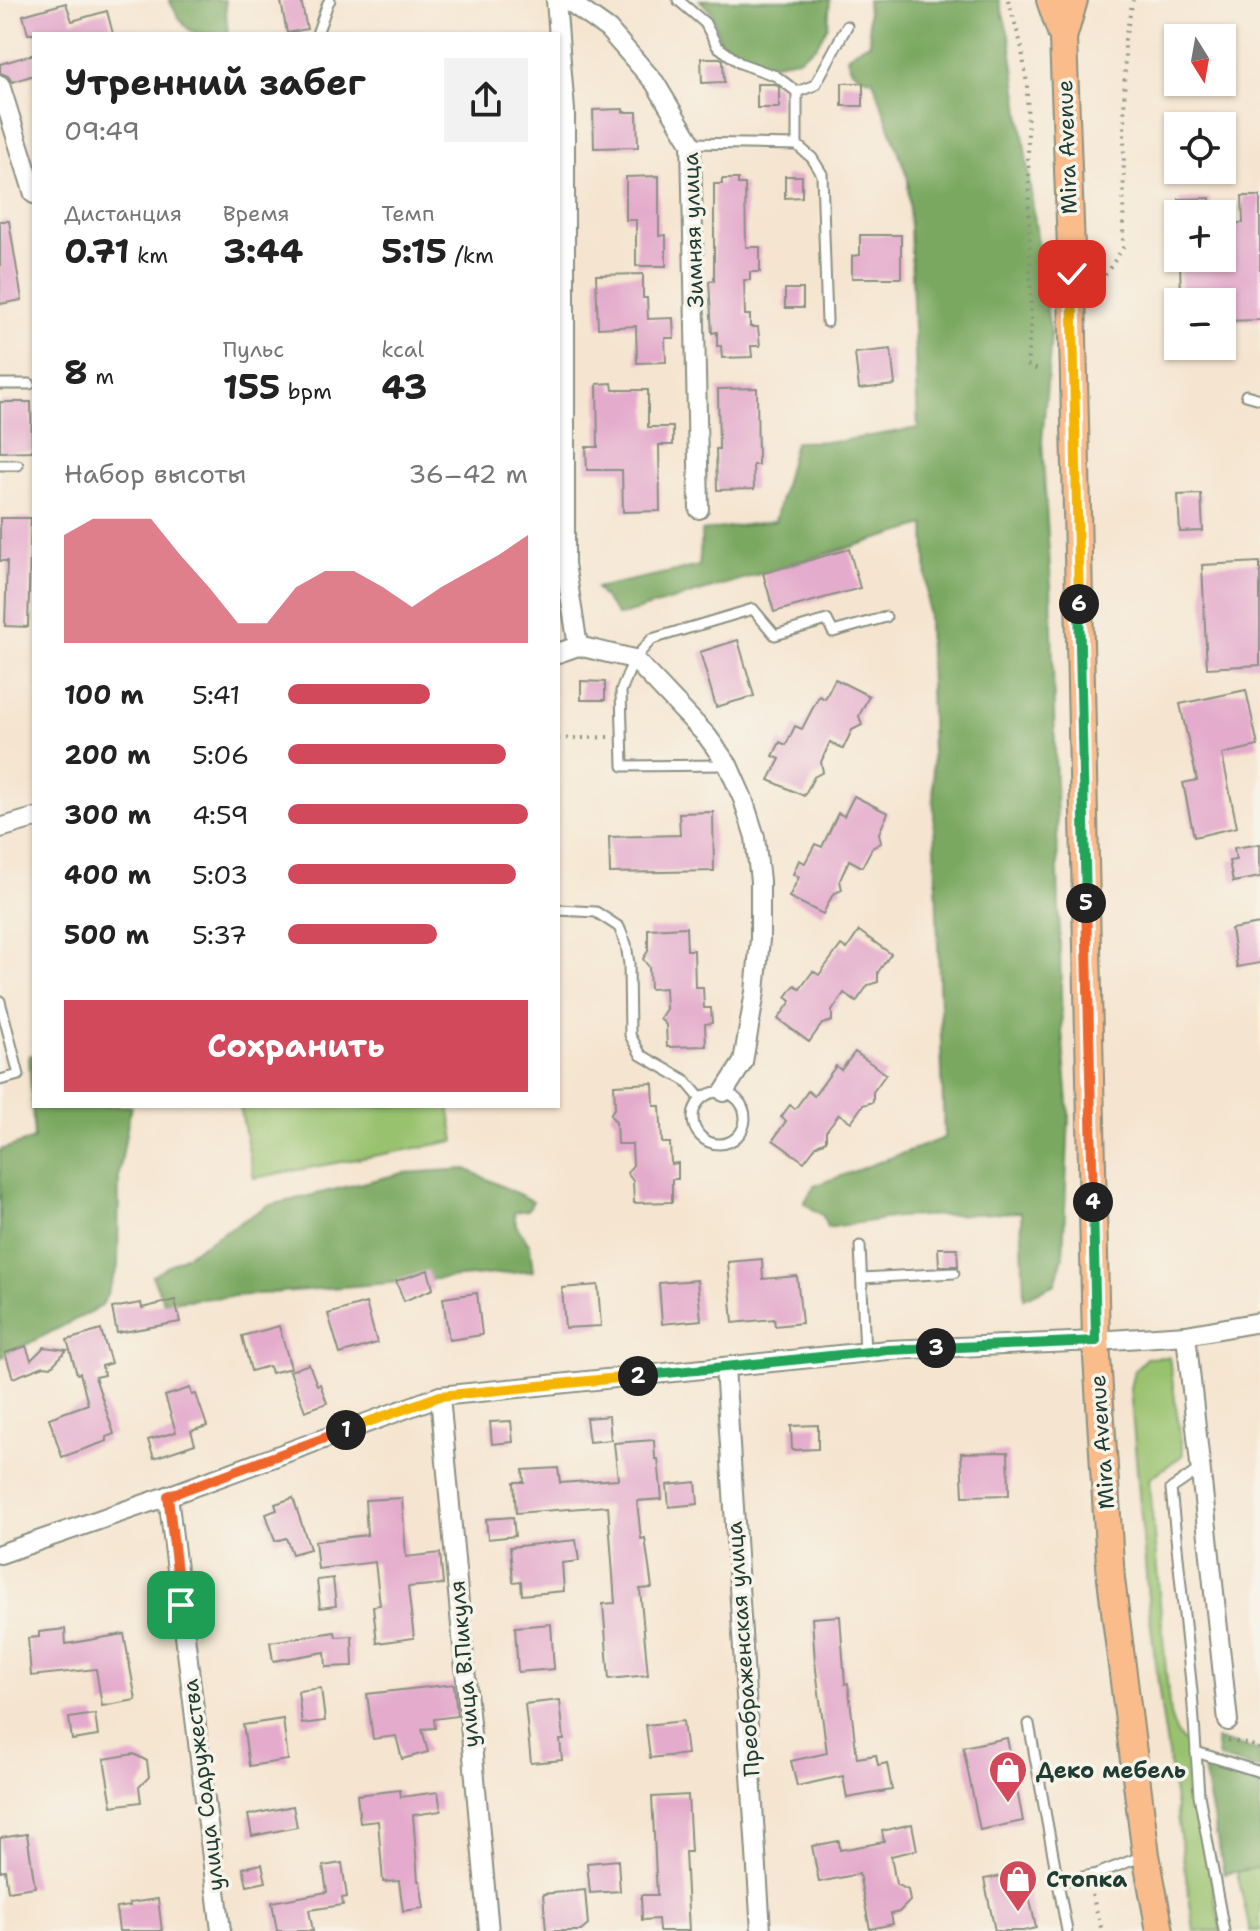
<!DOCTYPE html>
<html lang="ru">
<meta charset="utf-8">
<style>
:root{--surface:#fff;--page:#f2f2f2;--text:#222;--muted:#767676;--accent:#d1495b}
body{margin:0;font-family:"Shantell Sans",sans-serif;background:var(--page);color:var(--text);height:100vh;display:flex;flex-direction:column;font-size:30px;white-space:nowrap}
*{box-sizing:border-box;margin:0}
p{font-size:26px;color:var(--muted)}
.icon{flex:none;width:44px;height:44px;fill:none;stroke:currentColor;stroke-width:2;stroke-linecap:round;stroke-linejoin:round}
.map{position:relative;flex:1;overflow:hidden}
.drawer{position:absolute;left:32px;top:32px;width:528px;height:1076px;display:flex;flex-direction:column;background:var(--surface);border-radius:0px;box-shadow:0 2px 6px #0004}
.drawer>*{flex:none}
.needle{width:52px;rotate:169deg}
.buttons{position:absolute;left:1164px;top:24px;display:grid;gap:16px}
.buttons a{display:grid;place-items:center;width:72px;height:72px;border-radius:0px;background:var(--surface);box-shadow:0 2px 6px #0004;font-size:40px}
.pin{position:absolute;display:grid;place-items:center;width:68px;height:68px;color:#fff;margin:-34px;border-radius:16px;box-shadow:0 4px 12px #0006}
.km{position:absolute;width:40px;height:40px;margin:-20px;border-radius:50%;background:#222;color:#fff;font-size:22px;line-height:40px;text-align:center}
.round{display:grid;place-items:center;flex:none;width:84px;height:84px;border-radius:0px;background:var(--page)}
.overview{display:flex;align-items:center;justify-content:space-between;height:136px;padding:0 32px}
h1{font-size:36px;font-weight:700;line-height:60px}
.metrics{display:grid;grid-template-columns:repeat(3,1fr);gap:12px;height:136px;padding:8px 32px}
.metrics div{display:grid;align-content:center}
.metrics b{font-size:34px;font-weight:700}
.metrics small{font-size:22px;font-weight:400}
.metrics p{font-size:22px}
.chart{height:224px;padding:16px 32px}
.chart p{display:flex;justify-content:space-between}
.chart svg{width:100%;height:144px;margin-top:8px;fill:var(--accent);opacity:.7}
.action{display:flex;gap:16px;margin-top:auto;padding:16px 32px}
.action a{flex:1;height:92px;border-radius:0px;background:var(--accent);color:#fff;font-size:32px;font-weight:700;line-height:92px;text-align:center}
ul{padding:0 32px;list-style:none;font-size:26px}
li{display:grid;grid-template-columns:128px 96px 1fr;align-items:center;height:60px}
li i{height:20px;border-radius:10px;background:var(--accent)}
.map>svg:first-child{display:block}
.green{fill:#99c26e;stroke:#5c8051;stroke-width:2}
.forest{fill:#7aa861;stroke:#4c724a;stroke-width:2}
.building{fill:#e4abcc}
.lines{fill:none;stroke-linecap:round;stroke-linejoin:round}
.lane-casing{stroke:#8a9182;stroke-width:13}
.street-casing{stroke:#8a9182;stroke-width:22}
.primary-casing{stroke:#8a9182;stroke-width:30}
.path{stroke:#8a9182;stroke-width:4;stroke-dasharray:2 6;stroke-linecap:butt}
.lane{stroke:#fff;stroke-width:9}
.street{stroke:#fff;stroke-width:18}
.primary{stroke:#fabc8b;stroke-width:26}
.split-1-casing{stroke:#fff;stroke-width:16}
.split-2-casing{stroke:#fff;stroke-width:16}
.split-3-casing{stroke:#fff;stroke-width:16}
.split-4-casing{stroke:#fff;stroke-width:16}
.split-5-casing{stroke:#fff;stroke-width:16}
.split-6-casing{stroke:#fff;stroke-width:16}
.split-7-casing{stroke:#fff;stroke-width:16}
.split-1{stroke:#f0652b;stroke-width:10}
.split-2{stroke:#f5b400;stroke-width:10}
.split-3{stroke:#22a559;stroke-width:10}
.split-4{stroke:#22a559;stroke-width:10}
.split-5{stroke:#f0652b;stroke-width:10}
.split-6{stroke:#22a559;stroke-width:10}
.split-7{stroke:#f5b400;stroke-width:10}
.labels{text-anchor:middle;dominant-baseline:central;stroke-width:7;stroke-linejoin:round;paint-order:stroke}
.street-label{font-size:22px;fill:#1f3d34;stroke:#f7f3e8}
.poi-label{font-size:22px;font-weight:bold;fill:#1f3d34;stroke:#f7f3e8;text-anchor:start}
</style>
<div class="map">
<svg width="1260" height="1931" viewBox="0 0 1260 1931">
<rect width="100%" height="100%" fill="#f7f3e8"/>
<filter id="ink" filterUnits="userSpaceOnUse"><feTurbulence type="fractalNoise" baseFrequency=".0125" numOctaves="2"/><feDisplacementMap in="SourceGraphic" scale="16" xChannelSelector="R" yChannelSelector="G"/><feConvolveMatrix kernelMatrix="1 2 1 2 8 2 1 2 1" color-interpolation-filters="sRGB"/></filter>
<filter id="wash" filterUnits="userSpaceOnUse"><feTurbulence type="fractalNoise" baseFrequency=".006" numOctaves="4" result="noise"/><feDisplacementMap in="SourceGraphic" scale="32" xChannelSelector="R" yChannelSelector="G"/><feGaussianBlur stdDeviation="1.8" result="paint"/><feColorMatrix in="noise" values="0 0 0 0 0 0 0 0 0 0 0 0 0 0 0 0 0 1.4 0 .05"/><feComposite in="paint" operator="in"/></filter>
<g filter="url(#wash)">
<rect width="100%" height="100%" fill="#f5e5d0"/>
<g class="green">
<polygon points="240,1106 449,1106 455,1141 254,1178"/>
<path d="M1169 1357 1183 1455 1149 1479 1170 1715C1175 1730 1178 1739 1191 1749L1197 1805 1221 1931H1194L1161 1707 1149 1610 1130 1388 1134 1371 1146 1358Z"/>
<polygon points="1260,1867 1260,1931 1250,1931 1237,1872"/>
</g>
<g class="forest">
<path d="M169 0H225L228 34C188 34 189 36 169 0Z"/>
<polygon points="700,0 830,0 828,26 817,45 798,59 763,65 738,58 719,40 713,14"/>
<path d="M867 0H999L1010 39 1051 339 1042 441 1051 586 1062 1031 1069 1114 1063 1257 1055 1284 1024 1298 1021 1212 897 1217 827 1228 823 1216 804 1203 814 1186 944 1138 925 525 618 616 596 588 699 566 702 531 775 521 795 442 841 441 918 428 908 179 873 80C858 75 850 74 847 57L858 48 870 43Z"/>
<polygon points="29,1055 34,1055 34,1106 131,1106 119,1174 118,1267 102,1306 0,1358 0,1150 34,1139"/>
<polygon points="466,1169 533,1201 528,1210 514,1212 516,1225 530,1246 533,1271 164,1302 152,1276 267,1206 403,1173"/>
<polygon points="1216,1740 1258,1750 1260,1770 1219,1758"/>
<polygon points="1215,1764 1260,1779 1260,1867 1224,1874 1203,1766"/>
</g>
<g id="blocks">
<g class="building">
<polygon points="291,0 301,0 307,29 287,33 281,2"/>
<polygon points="66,3 72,21 107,11 113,34 28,34 23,15"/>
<polygon points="34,54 34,75 12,82 8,76 0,73 0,64"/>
<polygon points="701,58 720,58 723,60 724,82 702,83"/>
<rect x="842" y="83" width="21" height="23"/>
<polygon points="757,84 774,84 779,87 779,108 757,108"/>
<polygon points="623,109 623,112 637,112 638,147 594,148 593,110"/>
<polygon points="659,176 659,236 666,235 666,266 636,266 636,220 626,220 626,177"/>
<polygon points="785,176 802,176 802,197 785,198"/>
<polygon points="722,179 738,179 738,184 745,184 746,247 760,247 760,272 750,272 750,280 744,280 745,315 750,315 750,327 758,327 760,346 751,346 752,357 722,358 721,346 717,346 717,332 712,333 709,281 714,281 714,184 722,184"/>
<polygon points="1242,196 1260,196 1260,320 1222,321 1222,302 1181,302 1180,258 1222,258 1222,224 1243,223"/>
<polygon points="1210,198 1210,214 1179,214 1179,199"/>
<polygon points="0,221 9,221 22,300 0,304"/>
<polygon points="860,235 901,235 901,278 852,278 852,256 860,255"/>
<polygon points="643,274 643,298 647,298 648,319 673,318 674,338 665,338 666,362 637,363 636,326 598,328 596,275"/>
<rect x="785" y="289" width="18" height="19"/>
<polygon points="891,349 895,385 859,389 855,353"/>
<polygon points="612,383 613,390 648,390 648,427 673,427 673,445 659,445 660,511 623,512 622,470 587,470 586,447 598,447 597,384"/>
<polygon points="757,388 758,465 753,465 754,489 717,490 716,449 719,449 718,389"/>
<polygon points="0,402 31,402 32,451 0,452"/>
<polygon points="1201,494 1203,531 1180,532 1178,495"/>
<polygon points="0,518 31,518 28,627 5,626 7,561 0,561"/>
<polygon points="849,549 860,588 774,612 763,573"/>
<polygon points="1260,562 1260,665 1207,668 1202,565"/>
<polygon points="738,640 754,696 716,707 700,652"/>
<polygon points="835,679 869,696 859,716 862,725 852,730 843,749 830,742 821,762 823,772 814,777 804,796 769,780 780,759 773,756 780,742 786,745 795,726 802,729 819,696 825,699"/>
<polygon points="581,681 605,682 605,700 581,700"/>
<polygon points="1246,690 1258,746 1222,754 1237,827 1194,837 1183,783 1197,780 1180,704"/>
<polygon points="854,796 888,813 879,833 881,843 872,848 862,867 849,860 840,880 842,890 833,894 823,914 789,897 799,877 793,874 799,860 805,863 815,844 822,847 838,813 844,816"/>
<polygon points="713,812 714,871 610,873 609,837 680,835 679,813"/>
<polygon points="1260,844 1260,877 1233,882 1229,861 1236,860 1234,848"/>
<polygon points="1260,924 1260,963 1237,967 1231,929"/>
<polygon points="686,927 687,950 694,950 695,987 703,987 704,1008 711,1008 712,1023 705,1024 706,1046 667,1047 666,1025 660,1018 666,1009 665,988 650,989 649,967 643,959 648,951 648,929"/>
<polygon points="859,931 891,954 878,972 878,982 868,985 856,1002 844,993 832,1011 832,1021 822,1024 809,1042 778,1019 791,1001 786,997 795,985 800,989 813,971 819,975 841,945 847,949"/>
<polygon points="855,1052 886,1074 873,1092 873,1102 863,1105 851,1122 839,1114 826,1131 826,1141 817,1145 804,1162 773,1140 786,1121 781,1117 790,1105 795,1109 808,1091 814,1096 836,1066 841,1070"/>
<polygon points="653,1083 654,1106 660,1106 662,1143 670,1143 671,1164 678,1163 678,1179 672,1179 672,1202 634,1203 633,1181 627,1173 633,1165 632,1144 617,1144 616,1122 610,1115 615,1107 614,1085"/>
<polygon points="938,1248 957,1248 958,1266 939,1266"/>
<polygon points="762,1259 763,1279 797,1276 802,1323 775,1326 774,1319 733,1323 728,1262"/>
<polygon points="428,1270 433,1289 404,1301 396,1281"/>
<polygon points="697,1280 701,1320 662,1324 659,1283"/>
<polygon points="598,1285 601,1326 565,1328 562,1288"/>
<polygon points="477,1293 482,1335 449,1340 443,1298"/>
<polygon points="175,1300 180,1322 117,1333 112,1308 141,1303 142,1308"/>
<polygon points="366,1303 377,1343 340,1354 328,1314"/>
<polygon points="279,1326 291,1368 271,1373 269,1366 251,1371 242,1336"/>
<polygon points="101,1330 111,1363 102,1366 104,1375 95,1377 114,1434 106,1437 107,1441 62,1457 49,1418 88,1404 80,1373 77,1374 67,1340"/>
<polygon points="26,1346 31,1360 44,1347 67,1350 51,1367 44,1366 13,1378 5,1353"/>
<polygon points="309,1364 317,1385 320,1384 327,1403 305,1411 290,1371"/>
<polygon points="190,1388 192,1395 196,1394 207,1426 191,1431 195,1444 154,1458 148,1440 176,1432 165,1396"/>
<polygon points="609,1416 611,1440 589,1442 586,1418"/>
<polygon points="511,1421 513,1442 492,1444 490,1422"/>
<polygon points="818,1425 818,1449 792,1450 791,1426"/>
<polygon points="654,1440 655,1459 658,1459 662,1499 637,1501 641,1539 645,1538 652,1588 640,1589 648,1675 609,1679 603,1604 615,1603 608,1506 516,1513 514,1482 524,1482 523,1470 558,1468 560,1483 618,1479 614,1443"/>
<polygon points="1008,1452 1009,1495 963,1496 961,1453"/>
<polygon points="696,1482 698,1504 669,1507 667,1485"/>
<polygon points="293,1498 310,1549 292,1554 286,1538 275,1541 266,1514 277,1510 275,1504"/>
<polygon points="402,1498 406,1557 440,1553 443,1584 408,1587 414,1638 377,1643 373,1606 380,1605 375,1562 318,1569 315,1541 367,1535 365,1500"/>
<polygon points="513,1517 515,1536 488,1539 486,1519"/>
<polygon points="576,1540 579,1561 562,1563 564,1591 522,1595 521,1581 513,1582 510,1547"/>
<polygon points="333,1578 336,1606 320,1608 317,1580"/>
<polygon points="840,1616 845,1684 848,1683 857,1758 876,1755 878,1765 887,1763 892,1790 847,1798 843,1776 797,1786 791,1761 827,1753 815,1662 812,1618"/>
<polygon points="551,1624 554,1669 518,1672 515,1627"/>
<polygon points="65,1629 66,1644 124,1634 136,1700 102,1706 96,1669 31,1676 28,1638 39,1637 39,1632"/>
<polygon points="335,1632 336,1637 352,1636 353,1666 326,1667 325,1652 273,1661 270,1642"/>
<polygon points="454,1684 457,1716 434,1719 435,1728 422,1729 428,1752 402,1759 396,1736 373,1739 367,1694"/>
<polygon points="321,1688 325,1721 302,1724 298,1691"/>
<polygon points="560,1700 564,1740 560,1740 562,1760 531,1763 525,1704"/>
<polygon points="95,1714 98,1736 72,1740 69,1718"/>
<polygon points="283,1719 288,1760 249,1766 243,1725"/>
<polygon points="683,1721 687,1754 650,1758 646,1725"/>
<polygon points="1007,1738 1023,1821 980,1830 963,1747"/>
<polygon points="134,1754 147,1761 149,1777 139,1787 141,1802 112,1806 104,1759"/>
<polygon points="400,1790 401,1797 438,1792 441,1811 413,1815 418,1881 420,1881 424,1908 403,1911 399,1881 383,1882 378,1821 360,1823 357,1795"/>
<polygon points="688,1795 691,1852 685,1852 689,1931 659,1931 658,1919 642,1920 641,1895 657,1895 652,1797"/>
<polygon points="293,1806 297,1827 252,1836 248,1815"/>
<polygon points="912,1824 917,1850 891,1856 896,1884 908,1890 910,1901 899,1912 891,1914 893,1924 870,1929 859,1874 819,1882 812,1846 839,1841 840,1850 884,1842 882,1831"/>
<polygon points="27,1834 35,1887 8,1891 5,1870 0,1871 0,1838"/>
<polygon points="618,1860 620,1891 590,1893 587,1863"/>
<polygon points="342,1863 347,1897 342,1898 343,1905 309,1910 313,1931 277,1931 272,1902 327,1892 323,1866"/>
<polygon points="262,1864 266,1882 247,1886 243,1868"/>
<polygon points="1024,1872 1036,1928 1023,1931 995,1931 984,1879"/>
<polygon points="585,1890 588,1925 581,1931 546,1931 543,1894"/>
<polygon points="158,1899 162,1931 119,1931 116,1908 130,1906 129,1903"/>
</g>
</g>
</g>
<g filter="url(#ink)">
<use href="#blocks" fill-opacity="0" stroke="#8a9182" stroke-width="2"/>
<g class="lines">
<defs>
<g id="lane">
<polyline points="678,0 705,23 717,46 740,63 776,76 797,92"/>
<polyline points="317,34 328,3 330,0"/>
<polyline points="797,92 815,85 847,26"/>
<polyline points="691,143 797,145 812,158 822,174 827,322"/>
<polyline points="797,145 797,92"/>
<polyline points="0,384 30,384"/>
<polyline points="1246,395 1260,399"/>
<polyline points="0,465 18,465"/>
<polyline points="728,765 623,766 621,691 634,659 652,639 753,609 775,635 827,620 833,632 886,617"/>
<polyline points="558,910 596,912 619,927 626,944 629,964 630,1035 641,1055 685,1080 701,1099"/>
<polyline points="0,1001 19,1075 0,1080"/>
<circle cx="719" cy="1118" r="26"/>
<polyline points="860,1246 865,1352"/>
<polyline points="862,1278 954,1273"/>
<polyline points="1200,1469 1171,1489 1192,1692 1199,1795 1224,1931"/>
<polyline points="1029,1724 1058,1882"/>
<polyline points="1196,1752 1260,1772"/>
<polyline points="1067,1931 1058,1882 1097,1874 1143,1856"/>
</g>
<g id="street">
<polyline points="556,0 565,111 565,564 578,646 634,659 707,736 728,765 743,799 755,837 760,881 760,939 755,992 743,1062 724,1092"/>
<polyline points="567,0 608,29 655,83 691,143 699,509"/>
<polyline points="0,85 34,194"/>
<polyline points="558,653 578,646"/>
<polyline points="0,828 34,818"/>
<polyline points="1186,1335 1228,1721"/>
<polyline points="725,1367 761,1931"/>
<polyline points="440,1396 489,1931"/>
<polyline points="168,1496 221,1931"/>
<polyline points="0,1554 168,1496 440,1396 888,1350 1096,1341 1186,1335 1260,1322"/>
</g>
<g id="primary">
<polyline points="1050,0 1063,38 1071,248 1096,1341 1111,1579 1146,1855 1160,1931"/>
<polyline points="1063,38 1074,0"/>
</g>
</defs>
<use href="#lane" class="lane-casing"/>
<use href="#street" class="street-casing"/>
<use href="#primary" class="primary-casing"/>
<g class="path">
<polyline points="1008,0 1021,44 1027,84 1031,327 1027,365 1040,371"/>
<polyline points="1105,275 1123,248 1125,39 1133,0"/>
<polyline points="558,739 608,737"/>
<polyline points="1228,1740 1259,1747 1260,1753"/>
<polyline points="1090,1887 1102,1931"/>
</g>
<use href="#lane" class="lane"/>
<use href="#street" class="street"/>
<use href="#primary" class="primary"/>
</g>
</g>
<g class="lines" filter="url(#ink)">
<defs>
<polyline id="split-1" points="181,1605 168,1496 346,1430"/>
<polyline id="split-2" points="346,1430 440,1396 638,1376"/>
<polyline id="split-3" points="638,1376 888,1350 936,1348"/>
<polyline id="split-4" points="936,1348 1096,1341 1093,1202"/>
<polyline id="split-5" points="1086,903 1093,1202"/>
<polyline id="split-6" points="1079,604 1086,903"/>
<polyline id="split-7" points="1072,274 1079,604"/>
</defs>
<use href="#split-1" class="split-1-casing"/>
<use href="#split-2" class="split-2-casing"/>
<use href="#split-3" class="split-3-casing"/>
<use href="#split-4" class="split-4-casing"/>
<use href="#split-5" class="split-5-casing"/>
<use href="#split-6" class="split-6-casing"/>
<use href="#split-7" class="split-7-casing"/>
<use href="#split-1" class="split-1"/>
<use href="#split-2" class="split-2"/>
<use href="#split-3" class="split-3"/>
<use href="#split-4" class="split-4"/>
<use href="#split-5" class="split-5"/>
<use href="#split-6" class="split-6"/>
<use href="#split-7" class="split-7"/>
</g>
<defs>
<symbol id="shop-pin" viewBox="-11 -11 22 30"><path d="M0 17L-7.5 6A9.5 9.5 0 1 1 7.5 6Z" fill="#d1495b" stroke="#f7f3e8"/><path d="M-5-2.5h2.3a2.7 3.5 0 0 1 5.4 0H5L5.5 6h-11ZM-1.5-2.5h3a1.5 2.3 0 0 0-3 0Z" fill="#fff"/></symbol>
</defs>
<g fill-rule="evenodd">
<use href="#shop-pin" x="986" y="1748" width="44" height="60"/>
<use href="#shop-pin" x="996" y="1857" width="44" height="60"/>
</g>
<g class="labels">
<g class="street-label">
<text transform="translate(1067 147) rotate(-92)">Mira Avenue</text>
<text transform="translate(693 230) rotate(-92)">Зимняя улица</text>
<text transform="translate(1102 1442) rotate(-94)">Mira Avenue</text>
<text transform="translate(743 1649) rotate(-94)">Преображенская улица</text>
<text transform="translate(464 1664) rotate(-95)">улица В.Пикуля</text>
<text transform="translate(203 1785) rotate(-97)">улица Содружества</text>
</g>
<g class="poi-label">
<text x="1036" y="1770">Деко мебель</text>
<text x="1046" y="1879">Стопка</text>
</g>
</g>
</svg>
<div class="buttons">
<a><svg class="needle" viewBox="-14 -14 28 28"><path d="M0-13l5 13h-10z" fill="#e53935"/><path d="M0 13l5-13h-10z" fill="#767676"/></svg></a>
<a><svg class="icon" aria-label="locate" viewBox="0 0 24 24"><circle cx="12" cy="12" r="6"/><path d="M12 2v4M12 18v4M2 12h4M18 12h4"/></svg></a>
<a>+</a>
<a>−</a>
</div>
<div class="pin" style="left:181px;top:1605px;background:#1e9e55"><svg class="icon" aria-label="arrive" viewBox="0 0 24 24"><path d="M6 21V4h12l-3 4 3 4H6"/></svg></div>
<div class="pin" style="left:1072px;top:274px;background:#d93025"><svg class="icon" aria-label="check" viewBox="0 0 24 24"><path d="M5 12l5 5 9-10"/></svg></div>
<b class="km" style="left:346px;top:1430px">1</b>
<b class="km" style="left:638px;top:1376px">2</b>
<b class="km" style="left:936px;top:1348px">3</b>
<b class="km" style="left:1093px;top:1202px">4</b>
<b class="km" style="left:1086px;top:903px">5</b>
<b class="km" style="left:1079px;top:604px">6</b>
<section class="drawer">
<div class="overview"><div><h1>Утренний забег</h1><p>09:49</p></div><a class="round"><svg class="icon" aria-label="share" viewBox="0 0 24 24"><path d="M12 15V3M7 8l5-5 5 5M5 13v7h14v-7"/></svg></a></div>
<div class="metrics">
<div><p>Дистанция</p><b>0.71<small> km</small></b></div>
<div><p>Время</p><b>3:44</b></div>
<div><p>Темп</p><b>5:15<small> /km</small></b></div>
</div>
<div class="metrics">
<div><b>8<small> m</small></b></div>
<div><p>Пульс</p><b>155<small> bpm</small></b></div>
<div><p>kcal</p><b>43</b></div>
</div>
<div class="chart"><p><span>Набор высоты</span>36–42 m</p>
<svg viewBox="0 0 160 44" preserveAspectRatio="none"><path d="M0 44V11L10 6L20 6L30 6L40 17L50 27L60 38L70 38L80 27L90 22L100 22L110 27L120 33L130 27L140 22L150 17L160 11V44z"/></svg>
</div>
<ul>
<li><b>100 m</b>5:41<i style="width:59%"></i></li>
<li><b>200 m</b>5:06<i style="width:91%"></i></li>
<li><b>300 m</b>4:59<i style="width:100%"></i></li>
<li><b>400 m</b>5:03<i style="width:95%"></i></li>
<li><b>500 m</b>5:37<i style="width:62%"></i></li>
</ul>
<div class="action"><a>Сохранить</a></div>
</section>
</div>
